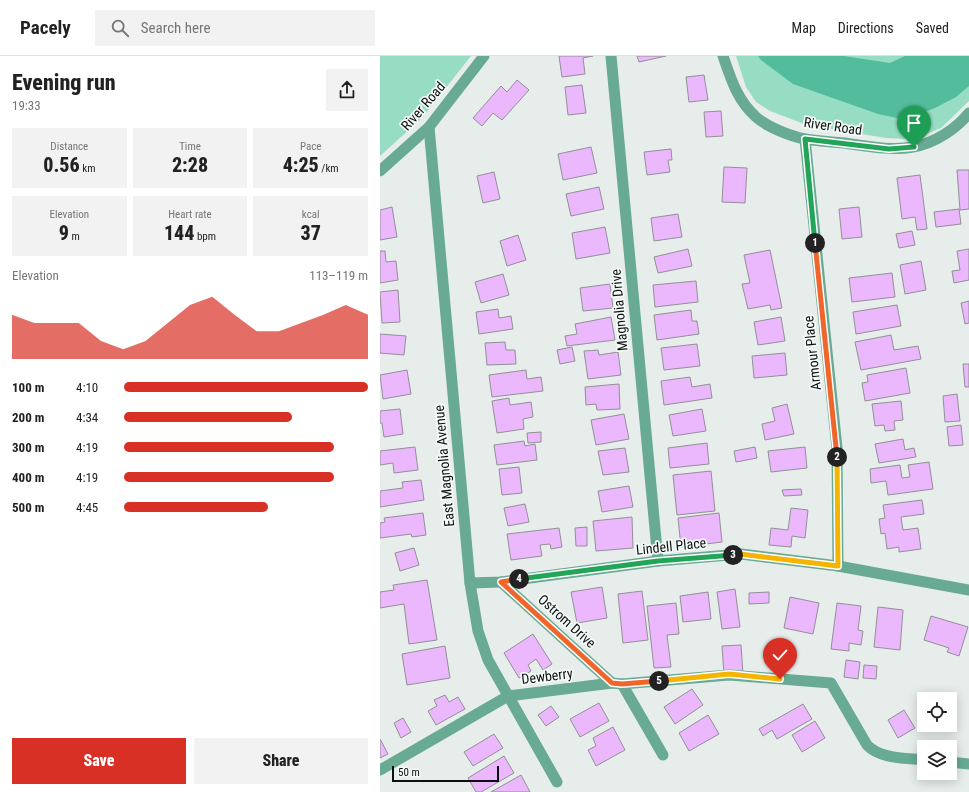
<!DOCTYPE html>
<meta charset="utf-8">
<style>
:root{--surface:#fff;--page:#f2f2f2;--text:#222;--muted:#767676;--line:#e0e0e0;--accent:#d93025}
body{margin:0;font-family:"Roboto Condensed",sans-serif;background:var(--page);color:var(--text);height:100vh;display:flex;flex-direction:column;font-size:15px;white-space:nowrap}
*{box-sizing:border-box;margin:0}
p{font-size:13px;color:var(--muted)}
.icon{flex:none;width:22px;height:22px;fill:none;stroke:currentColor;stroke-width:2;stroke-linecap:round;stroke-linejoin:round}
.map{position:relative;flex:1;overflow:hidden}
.details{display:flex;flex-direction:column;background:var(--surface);width:380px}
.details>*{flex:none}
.fabs{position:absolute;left:537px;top:636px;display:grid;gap:8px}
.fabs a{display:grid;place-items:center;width:40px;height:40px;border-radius:0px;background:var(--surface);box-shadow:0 2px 10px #0003;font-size:20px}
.scale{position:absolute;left:12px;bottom:10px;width:107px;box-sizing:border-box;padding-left:4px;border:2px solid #0e1010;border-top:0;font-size:11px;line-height:14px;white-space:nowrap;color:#0e1010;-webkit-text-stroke:3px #f3faf7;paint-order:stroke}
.pin{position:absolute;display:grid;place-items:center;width:34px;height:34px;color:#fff;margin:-41px -17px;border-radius:50% 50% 50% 0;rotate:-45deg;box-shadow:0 0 4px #0007}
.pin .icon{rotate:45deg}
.km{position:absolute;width:20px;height:20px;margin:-10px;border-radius:50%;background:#222;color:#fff;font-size:11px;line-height:20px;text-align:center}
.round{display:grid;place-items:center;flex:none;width:42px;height:42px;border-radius:0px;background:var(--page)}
.head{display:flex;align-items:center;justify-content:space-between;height:68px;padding:0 12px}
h1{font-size:22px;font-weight:800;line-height:30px}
.stats{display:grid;grid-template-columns:repeat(3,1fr);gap:6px;height:68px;padding:4px 12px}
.stats div{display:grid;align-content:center;border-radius:0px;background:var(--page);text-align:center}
.stats b{font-size:20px;font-weight:800}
.stats small{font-size:11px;font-weight:400}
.stats p{font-size:11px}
.chart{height:112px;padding:8px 12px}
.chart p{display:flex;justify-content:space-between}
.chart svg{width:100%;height:72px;margin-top:4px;fill:var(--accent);opacity:.7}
.button{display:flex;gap:8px;margin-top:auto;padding:8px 12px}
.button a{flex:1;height:46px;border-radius:0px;background:var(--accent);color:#fff;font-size:16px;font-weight:800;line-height:46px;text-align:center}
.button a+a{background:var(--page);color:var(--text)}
ul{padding:0 12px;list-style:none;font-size:13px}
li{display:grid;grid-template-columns:64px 48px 1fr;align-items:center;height:30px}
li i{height:10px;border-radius:5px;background:var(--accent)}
header{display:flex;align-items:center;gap:24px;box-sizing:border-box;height:56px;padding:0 20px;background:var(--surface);border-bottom:1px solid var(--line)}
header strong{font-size:19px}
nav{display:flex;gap:22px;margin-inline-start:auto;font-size:14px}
.search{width:280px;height:36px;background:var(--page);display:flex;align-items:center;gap:10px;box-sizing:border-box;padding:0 14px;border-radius:0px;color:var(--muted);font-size:15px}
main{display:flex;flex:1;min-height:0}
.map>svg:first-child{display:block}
.green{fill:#97ddc4}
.water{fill:#53bc9c}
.building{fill:#ebb8fe;stroke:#939095}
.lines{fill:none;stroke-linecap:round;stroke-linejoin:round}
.minor{stroke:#68aa93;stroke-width:11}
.split-1-casing{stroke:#fff;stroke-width:8}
.split-2-casing{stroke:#fff;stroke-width:8}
.split-3-casing{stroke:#fff;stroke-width:8}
.split-4-casing{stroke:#fff;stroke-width:8}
.split-5-casing{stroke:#fff;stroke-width:8}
.split-6-casing{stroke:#fff;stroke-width:8}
.split-1{stroke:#22a559;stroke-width:5}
.split-2{stroke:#f0652b;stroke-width:5}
.split-3{stroke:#f5b400;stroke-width:5}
.split-4{stroke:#22a559;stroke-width:5}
.split-5{stroke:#f0652b;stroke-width:5}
.split-6{stroke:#f5b400;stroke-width:5}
.labels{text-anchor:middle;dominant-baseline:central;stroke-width:3.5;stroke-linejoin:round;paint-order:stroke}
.street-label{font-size:14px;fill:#0e1010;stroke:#f3faf7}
</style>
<header>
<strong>Pacely</strong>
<div class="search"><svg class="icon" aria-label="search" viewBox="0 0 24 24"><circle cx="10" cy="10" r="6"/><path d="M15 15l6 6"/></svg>Search here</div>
<nav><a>Map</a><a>Directions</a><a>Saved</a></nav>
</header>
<main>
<section class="details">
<div class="head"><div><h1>Evening run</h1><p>19:33</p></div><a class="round"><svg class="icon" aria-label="share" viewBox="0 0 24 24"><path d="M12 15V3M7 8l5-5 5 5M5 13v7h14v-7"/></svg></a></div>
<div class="stats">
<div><p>Distance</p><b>0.56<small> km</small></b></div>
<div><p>Time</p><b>2:28</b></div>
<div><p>Pace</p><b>4:25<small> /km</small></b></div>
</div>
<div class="stats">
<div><p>Elevation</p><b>9<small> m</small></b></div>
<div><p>Heart rate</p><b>144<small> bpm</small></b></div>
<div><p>kcal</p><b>37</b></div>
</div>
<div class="chart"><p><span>Elevation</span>113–119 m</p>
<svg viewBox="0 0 160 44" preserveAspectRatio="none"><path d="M0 44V17L10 22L20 22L30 22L40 33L50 38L60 33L70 22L80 11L90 6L100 17L110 27L120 27L130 22L140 17L150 11L160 17V44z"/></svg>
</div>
<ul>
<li><b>100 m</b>4:10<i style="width:100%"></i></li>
<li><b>200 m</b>4:34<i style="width:69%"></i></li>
<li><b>300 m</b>4:19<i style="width:86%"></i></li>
<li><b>400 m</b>4:19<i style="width:86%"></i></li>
<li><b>500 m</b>4:45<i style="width:59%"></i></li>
</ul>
<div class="button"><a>Save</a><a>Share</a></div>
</section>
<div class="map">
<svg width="589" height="736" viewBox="0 0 589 736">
<rect width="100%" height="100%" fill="#e6edea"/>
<g class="green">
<polygon points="0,0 91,0 42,62 0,100"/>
<polygon points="356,0 589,0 589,45 561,72 546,78 525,83 506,82 427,69 390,55 376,46 366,31"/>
</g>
<polygon class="water" points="378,0 464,0 510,7 525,0 589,0 589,30 576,41 553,53 522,63 498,58 413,28 381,4"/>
<g class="building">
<polygon points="179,0 213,0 203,2 205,18 182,21"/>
<polygon points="257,0 286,0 259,6"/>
<polygon points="324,19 328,44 309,46 306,21"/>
<polygon points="137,24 149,34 122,64 113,57 102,70 93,62 121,30 127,36"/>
<polygon points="202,29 206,57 188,59 185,31"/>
<polygon points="341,55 343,80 326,81 324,56"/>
<polygon points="211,91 217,117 183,124 178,98"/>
<polygon points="291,93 292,104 288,104 290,116 267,119 264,96"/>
<polygon points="344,111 367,112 365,147 342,146"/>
<polygon points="577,114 589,114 589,153 580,154"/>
<polygon points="114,116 120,143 103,147 97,120"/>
<polygon points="540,119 547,173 537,174 535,161 522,163 517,122"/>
<polygon points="219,131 224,153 191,160 186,138"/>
<polygon points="12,151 17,181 0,184 0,154"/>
<polygon points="479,151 482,181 462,183 459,153"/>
<polygon points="579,153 581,168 556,171 554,156"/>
<polygon points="298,158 302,181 274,185 271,162"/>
<polygon points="225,171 230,197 196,203 192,177"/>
<polygon points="532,175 535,189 519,192 516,178"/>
<polygon points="138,179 146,204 127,210 120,185"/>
<polygon points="308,193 312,210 278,217 274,201"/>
<polygon points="589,193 589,224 574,227 572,215 580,214 577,195"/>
<polygon points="390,194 402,252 391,254 390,249 368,253 362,228 370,227 364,199"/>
<polygon points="0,195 5,195 6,206 16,205 18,224 0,227"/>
<polygon points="541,205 546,234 525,238 520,209"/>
<polygon points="512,217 515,241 472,246 469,222"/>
<polygon points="123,218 129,239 101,247 95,226"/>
<polygon points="316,225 318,246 275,251 273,229"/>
<polygon points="230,228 233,252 203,255 200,232"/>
<polygon points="18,234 20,266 2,267 0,236"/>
<polygon points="589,245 589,267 585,268 581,247"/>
<polygon points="517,249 521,270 476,278 473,256"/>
<polygon points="118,253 119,262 131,260 133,273 99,278 96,256"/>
<polygon points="311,254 312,265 317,265 319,278 277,284 274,259"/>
<polygon points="231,261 235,284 187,290 185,280 197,278 195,268"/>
<polygon points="401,261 405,285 378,289 374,266"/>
<polygon points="0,278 26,280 24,299 0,297"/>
<polygon points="511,279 514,294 538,290 541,303 481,314 475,286"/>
<polygon points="125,286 126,294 135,294 136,308 107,309 105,287"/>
<polygon points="317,288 320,310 284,314 281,292"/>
<polygon points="192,291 195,305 180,308 177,294"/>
<polygon points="218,294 219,299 238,296 241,319 208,323 204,295"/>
<polygon points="405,297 407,319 374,322 372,300"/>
<polygon points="583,308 589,308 589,331 585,331"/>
<polygon points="526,312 530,337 485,345 482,327 488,326 487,319"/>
<polygon points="27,314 31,338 3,343 0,319"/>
<polygon points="146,314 147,323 161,321 163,335 112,341 109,319"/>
<polygon points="310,321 312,331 330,328 332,342 284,349 281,325"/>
<polygon points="239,328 240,353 217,354 216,348 206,349 205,331"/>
<polygon points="577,338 580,365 565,366 563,340"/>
<polygon points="129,342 130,349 151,346 153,361 143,363 144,373 117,377 112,345"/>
<polygon points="521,345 523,364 514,365 515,374 505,375 504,369 495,370 492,348"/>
<polygon points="407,348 414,378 385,384 382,368 395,365 392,352"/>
<polygon points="20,353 23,378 4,381 2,367 0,367 0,355"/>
<polygon points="322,353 326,375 293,380 289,359"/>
<polygon points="244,358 249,383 216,389 211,364"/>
<polygon points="581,369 583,389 569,390 567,371"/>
<polygon points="161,376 161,386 148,387 147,377"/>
<polygon points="523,383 525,394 534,392 536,401 499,407 495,388"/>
<polygon points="144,385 145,390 155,388 157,404 117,409 114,389"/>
<polygon points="327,387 329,408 290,412 288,392"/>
<polygon points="35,391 38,414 14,417 13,407 0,409 0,395"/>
<polygon points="375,391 377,402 356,406 354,395"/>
<polygon points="425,391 427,412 391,416 388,395"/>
<polygon points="245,392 249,416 223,419 218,395"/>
<polygon points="549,406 553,433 508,439 506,425 491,427 490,413 520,409 522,422 530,421 528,409"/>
<polygon points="139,411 142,437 122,439 119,413"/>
<polygon points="331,415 335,455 297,459 293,419"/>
<polygon points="41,424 44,444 0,451 0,435 23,432 22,426"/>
<polygon points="249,430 253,451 222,456 218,435"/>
<polygon points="421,433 422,439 404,440 402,434"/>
<polygon points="542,444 544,458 521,461 523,474 538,472 541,493 519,496 519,491 507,493 505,477 501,478 499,463 505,462 503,449"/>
<polygon points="145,448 149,466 128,470 124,452"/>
<polygon points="411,452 428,454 425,482 412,480 411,491 389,489 391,472 408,474"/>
<polygon points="43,457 46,479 32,481 31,478 0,482 0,467 5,466 4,462"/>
<polygon points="339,457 342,486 301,491 298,462"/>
<polygon points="252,461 253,492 216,495 213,465"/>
<polygon points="207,471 207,490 196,490 195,472"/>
<polygon points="179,472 182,491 171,493 170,488 160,489 162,500 131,504 127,478"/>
<polygon points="34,492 39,509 20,515 15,497"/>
<polygon points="47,524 57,584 29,588 24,548 0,552 0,536 14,534 13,529"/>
<polygon points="222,531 227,562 197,567 191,536"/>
<polygon points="355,533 360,571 342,573 337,536"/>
<polygon points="262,535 268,584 243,587 238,538"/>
<polygon points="328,536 331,563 303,566 300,540"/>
<polygon points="389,536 389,547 369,548 369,537"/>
<polygon points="410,541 439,547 433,578 404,572"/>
<polygon points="296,547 299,578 287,579 291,611 274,612 267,550"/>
<polygon points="457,547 481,550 478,574 483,575 481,589 469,587 469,595 451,593"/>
<polygon points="498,551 523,554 520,594 494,591"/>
<polygon points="551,560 588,571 579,600 567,596 569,592 544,584"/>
<polygon points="153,578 172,608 163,614 156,603 148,609 151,615 139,622 124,597"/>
<polygon points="361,589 363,618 344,619 342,590"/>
<polygon points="65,590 70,622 27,629 22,598"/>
<polygon points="466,604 480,606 478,623 464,621"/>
<polygon points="484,609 497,610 496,623 483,622"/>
<polygon points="312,633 323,649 295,668 284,651"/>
<polygon points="65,639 69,646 78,641 85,653 56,669 48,655 57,650 54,644"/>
<polygon points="219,647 229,665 200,681 190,663"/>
<polygon points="423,648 432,663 397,683 392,674 383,680 379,673"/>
<polygon points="171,650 179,661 166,670 158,659"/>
<polygon points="524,654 535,672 518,682 508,664"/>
<polygon points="328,659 339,678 309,695 299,677"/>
<polygon points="23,662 31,676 21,682 14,667"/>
<polygon points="435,665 445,682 422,696 412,679"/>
<polygon points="233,671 245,694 216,710 208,694 216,690 213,682"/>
<polygon points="114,678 123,692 93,710 84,696"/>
<polygon points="0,683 8,698 0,702"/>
<polygon points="124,700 134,717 101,736 96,736 88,722"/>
<polygon points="141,719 150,736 111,736"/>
</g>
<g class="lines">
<g class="minor">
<polyline points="231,0 278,505"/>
<path d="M343 0C351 23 357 44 376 61 387 71 410 80 425 83 438 85 451 86 464 87 487 90 511 95 533 91 555 87 576 73 589 57"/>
<polyline points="49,71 90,527 98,575 108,604 177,726"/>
<polyline points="425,83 457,392 458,510"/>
<polyline points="0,115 49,71 104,0"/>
<polyline points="121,526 232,627"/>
<polyline points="90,527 121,526 278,505 361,498 458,510 589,534"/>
<polyline points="242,628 283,699"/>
<polyline points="570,706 589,708"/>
<path d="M0 714 128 640 232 627 242 628 349 619 451 627 487 689C500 703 526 702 544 704"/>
</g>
</g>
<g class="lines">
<defs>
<polyline id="split-1" points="435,187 425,83 509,93 534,91"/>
<polyline id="split-2" points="435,187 457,401"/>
<polyline id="split-3" points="353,499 360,498 458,510 457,401"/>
<polyline id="split-4" points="139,523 278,505 353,499"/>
<polyline id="split-5" points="139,523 121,526 232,627 242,628 279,625"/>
<polyline id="split-6" points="279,625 349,618 400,623"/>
</defs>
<use href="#split-1" class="split-1-casing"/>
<use href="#split-2" class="split-2-casing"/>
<use href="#split-3" class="split-3-casing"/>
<use href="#split-4" class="split-4-casing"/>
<use href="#split-5" class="split-5-casing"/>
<use href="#split-6" class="split-6-casing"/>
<use href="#split-1" class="split-1"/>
<use href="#split-2" class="split-2"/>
<use href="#split-3" class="split-3"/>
<use href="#split-4" class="split-4"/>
<use href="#split-5" class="split-5"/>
<use href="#split-6" class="split-6"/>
</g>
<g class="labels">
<g class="street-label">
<text transform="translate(43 50) rotate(-49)">River Road</text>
<text transform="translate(453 70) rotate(8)">River Road</text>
<text transform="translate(239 254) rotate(-95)">Magnolia Drive</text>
<text transform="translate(432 297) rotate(-96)">Armour Place</text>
<text transform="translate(64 410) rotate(-95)">East Magnolia Avenue</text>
<text transform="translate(291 490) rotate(-6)">Lindell Place</text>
<text transform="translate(187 565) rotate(42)">Ostrom Drive</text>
<text transform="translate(167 620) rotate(-7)">Dewberry</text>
</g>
</g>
</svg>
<div class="fabs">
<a><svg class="icon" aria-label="locate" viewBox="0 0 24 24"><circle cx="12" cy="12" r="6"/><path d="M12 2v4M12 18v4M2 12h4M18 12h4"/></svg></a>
<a><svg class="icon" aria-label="layers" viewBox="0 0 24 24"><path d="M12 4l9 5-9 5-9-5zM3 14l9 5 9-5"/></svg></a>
</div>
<div class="scale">50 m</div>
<div class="pin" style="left:534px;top:91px;background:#1e9e55"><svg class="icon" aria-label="arrive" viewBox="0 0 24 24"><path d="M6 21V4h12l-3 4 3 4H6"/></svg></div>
<div class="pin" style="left:400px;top:623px;background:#d93025"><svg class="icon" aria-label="check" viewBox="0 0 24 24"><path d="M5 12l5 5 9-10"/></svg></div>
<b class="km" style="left:435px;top:187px">1</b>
<b class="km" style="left:457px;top:401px">2</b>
<b class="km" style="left:353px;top:499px">3</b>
<b class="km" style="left:139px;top:523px">4</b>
<b class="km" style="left:279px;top:625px">5</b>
</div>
</main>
